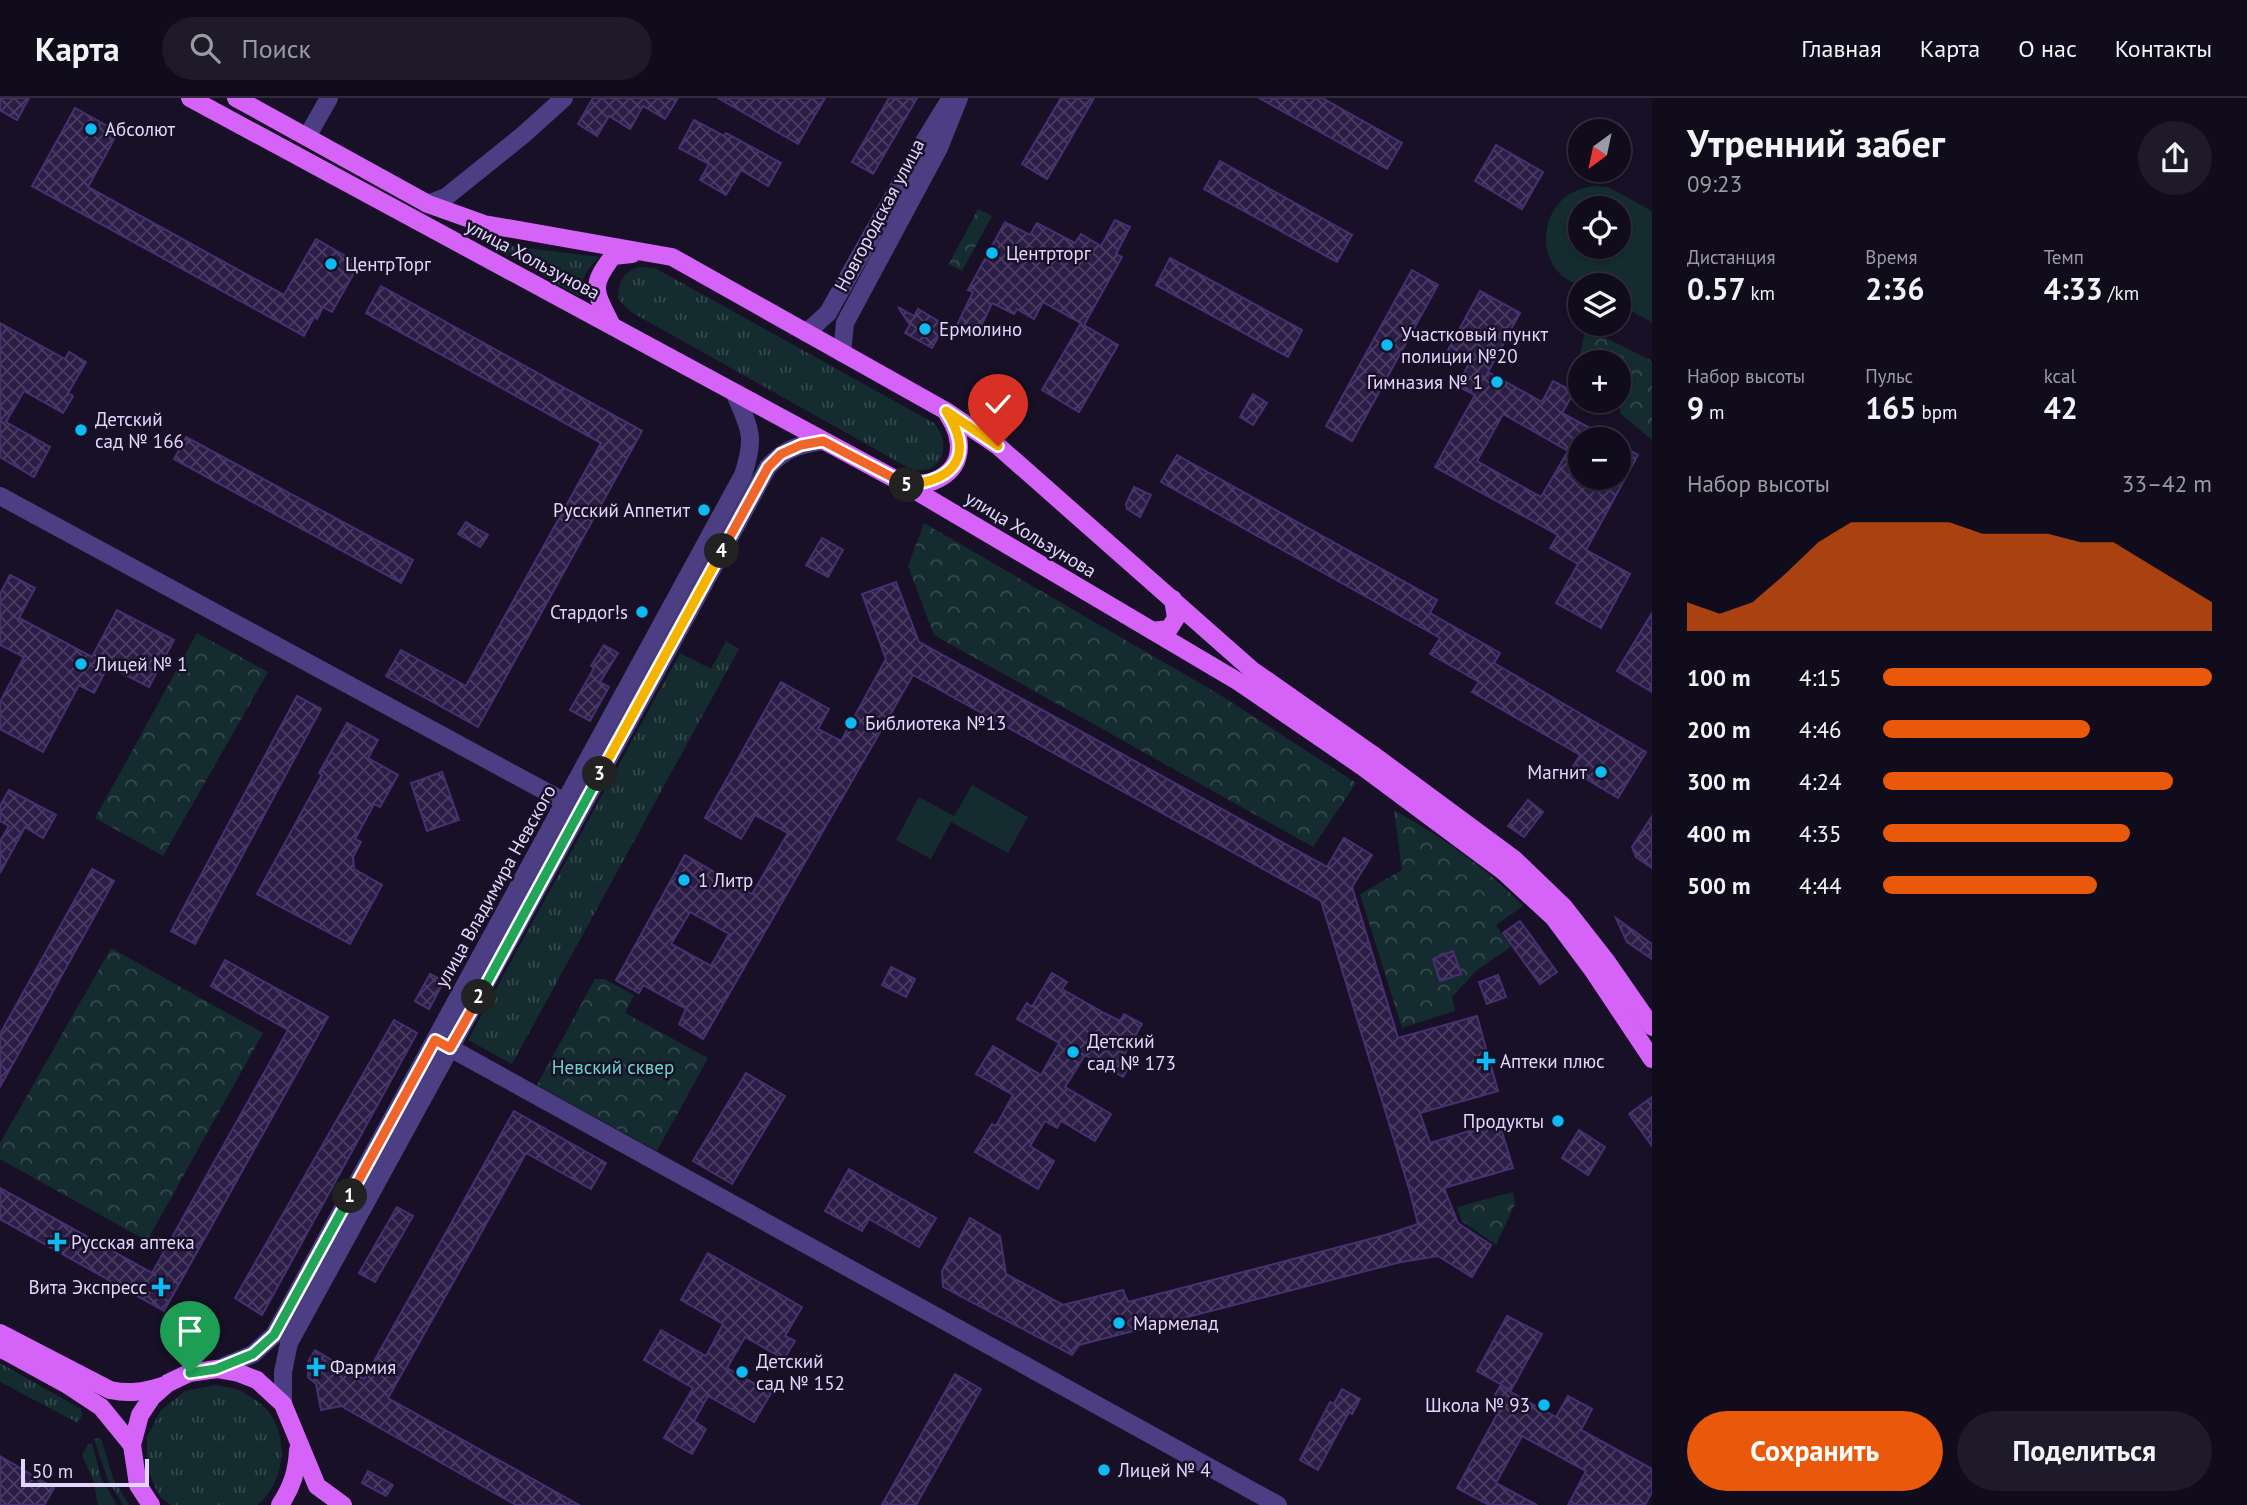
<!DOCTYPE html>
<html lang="ru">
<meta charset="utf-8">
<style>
:root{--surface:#110c1c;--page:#1e1a29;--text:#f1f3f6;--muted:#9c9ba3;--line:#302c3b;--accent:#ea580c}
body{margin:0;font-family:"PT Sans",sans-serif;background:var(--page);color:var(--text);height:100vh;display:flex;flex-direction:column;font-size:26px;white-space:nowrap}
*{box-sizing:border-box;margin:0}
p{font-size:23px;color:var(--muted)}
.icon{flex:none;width:38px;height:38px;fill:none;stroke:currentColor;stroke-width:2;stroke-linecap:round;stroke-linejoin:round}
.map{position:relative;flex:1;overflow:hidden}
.drawer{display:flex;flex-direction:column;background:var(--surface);width:595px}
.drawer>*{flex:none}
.needle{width:46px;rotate:213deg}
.controls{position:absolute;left:1568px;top:21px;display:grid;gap:14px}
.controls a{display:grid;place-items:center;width:63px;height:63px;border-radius:50%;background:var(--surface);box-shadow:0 2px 5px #0004,0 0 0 2px var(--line);font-size:35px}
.scale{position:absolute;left:21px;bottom:18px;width:128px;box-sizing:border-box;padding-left:7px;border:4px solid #e1d7fd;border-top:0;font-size:19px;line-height:24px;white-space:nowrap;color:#e1d7fd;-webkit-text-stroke:5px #171026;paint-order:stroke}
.pin{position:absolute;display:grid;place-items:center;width:60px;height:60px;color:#fff;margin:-72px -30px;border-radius:50% 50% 50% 0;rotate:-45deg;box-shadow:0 0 7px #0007}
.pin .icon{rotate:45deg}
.km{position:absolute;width:35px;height:35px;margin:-18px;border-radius:50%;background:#222;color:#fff;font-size:19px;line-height:35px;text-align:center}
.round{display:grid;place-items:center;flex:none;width:74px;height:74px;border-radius:37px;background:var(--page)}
.head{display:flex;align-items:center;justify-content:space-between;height:119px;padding:0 35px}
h1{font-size:38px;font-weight:700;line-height:52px}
.figures{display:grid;grid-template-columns:repeat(3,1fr);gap:10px;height:119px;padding:7px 35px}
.figures div{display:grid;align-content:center}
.figures b{font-size:30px;font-weight:700}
.figures small{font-size:19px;font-weight:400}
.figures p{font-size:19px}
.chart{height:196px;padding:14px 35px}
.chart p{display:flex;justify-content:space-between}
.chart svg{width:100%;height:126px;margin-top:7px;fill:var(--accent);opacity:.7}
.button{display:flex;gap:14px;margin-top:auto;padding:14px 35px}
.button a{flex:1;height:80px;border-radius:42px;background:var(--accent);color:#fff;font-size:28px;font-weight:700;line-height:80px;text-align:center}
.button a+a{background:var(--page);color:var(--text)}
ul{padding:0 35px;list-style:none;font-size:23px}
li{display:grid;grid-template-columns:112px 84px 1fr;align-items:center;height:52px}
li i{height:18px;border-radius:9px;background:var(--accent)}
header{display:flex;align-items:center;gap:42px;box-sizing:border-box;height:98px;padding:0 35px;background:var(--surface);border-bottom:2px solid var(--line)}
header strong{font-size:33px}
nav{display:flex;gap:38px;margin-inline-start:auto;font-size:24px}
.search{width:490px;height:63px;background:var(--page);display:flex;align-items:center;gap:18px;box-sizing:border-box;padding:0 24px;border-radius:38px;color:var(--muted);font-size:26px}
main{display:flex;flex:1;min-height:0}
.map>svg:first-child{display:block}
.grass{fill:url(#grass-tufts)}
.forest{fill:url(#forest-crowns)}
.pitch{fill:#142c2f;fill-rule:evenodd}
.building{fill:url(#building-cross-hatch);stroke:#473071;stroke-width:2;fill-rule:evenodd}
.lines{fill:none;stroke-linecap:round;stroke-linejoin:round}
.minor{stroke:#4b3e82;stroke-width:18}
.major{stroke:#d663f8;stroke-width:18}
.split-1-casing{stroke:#fff;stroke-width:14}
.split-2-casing{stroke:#fff;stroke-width:14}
.split-3-casing{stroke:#fff;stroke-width:14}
.split-4-casing{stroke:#fff;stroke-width:14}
.split-5-casing{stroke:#fff;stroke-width:14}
.split-6-casing{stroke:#fff;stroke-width:14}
.split-1{stroke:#22a559;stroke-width:9}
.split-2{stroke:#f0652b;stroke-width:9}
.split-3{stroke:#22a559;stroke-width:9}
.split-4{stroke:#f5b400;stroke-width:9}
.split-5{stroke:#f0652b;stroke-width:9}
.split-6{stroke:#f5b400;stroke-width:9}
.poi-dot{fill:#0cbaf4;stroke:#171026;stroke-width:2.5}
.labels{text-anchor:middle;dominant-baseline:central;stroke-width:5;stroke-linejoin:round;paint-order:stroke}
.poi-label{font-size:19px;fill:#e1d7fd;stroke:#171026;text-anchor:start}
.street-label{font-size:19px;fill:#e1d7fd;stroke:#171026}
.park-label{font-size:19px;fill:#66dacf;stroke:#171026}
</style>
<header>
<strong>Карта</strong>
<div class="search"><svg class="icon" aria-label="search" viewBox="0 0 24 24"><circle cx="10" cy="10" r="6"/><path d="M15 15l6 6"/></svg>Поиск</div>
<nav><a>Главная</a><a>Карта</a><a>О нас</a><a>Контакты</a></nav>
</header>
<main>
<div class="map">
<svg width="1652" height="1407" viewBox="0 0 1652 1407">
<defs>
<pattern id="grass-tufts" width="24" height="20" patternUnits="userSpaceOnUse" patternTransform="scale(1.75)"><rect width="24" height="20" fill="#142c2f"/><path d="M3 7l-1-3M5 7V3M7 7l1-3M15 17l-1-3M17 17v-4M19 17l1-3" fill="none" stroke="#364a4e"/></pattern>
<pattern id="forest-crowns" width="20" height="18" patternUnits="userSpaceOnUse" patternTransform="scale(1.75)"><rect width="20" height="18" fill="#142c2f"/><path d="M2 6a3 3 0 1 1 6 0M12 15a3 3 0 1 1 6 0" fill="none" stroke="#364a4e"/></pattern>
<pattern id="building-cross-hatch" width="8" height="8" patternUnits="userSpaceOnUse" patternTransform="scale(1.75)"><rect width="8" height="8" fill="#2b1d46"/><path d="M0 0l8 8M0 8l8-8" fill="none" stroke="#493d62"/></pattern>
</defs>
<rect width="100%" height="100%" fill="#171026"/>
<g class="grass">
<path d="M486 145 600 159C586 171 581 180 581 199Z"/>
<path d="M640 169 655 170 934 325C954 349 940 382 907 369L631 214 619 202C616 185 624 173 640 169Z"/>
<polygon points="726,543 739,551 512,966 468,942 680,555 711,571"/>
<polygon points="0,1265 81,1311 82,1317 78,1325 0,1284"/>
<path d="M215 1287C225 1289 238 1290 246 1296 253 1300 263 1307 268 1313 290 1341 284 1386 257 1407H171L159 1398 147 1370V1339L161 1312 185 1293Z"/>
<polygon points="101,1340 113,1380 129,1407 123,1407 108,1382 94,1341"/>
<polygon points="92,1345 101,1380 117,1407 98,1407 93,1382 82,1357 88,1346"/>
</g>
<g class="forest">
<polygon points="978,111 992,118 962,173 949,166"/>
<polygon points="1586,230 1652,263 1652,342 1620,315 1619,264 1593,264 1580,256"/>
<polygon points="924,425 1217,595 1356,685 1313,749 934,537 908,468"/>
<polygon points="197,535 268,574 163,758 95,720"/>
<path d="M1394 712C1440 738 1486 769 1523 808L1496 827 1511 849 1477 872 1452 899 1455 913 1402 930 1360 796 1402 772Z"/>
<polygon points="111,850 263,935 147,1143 0,1061 0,1045"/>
<polygon points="595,881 604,881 634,897 625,915 708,960 657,1053 537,987"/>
<polygon points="1513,1094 1515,1106 1496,1147 1462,1123 1457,1109"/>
</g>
<g class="pitch">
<path d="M1594 88 1608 89 1652 113V224L1619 207V187C1607 187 1592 190 1581 187 1541 178 1535 125 1564 100 1572 93 1583 90 1594 88ZM1580 110H1619V149H1580Z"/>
<polygon points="972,687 1028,719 1008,755 951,724 931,761 896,742 919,699 954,718"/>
</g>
<g class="building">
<polygon points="0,0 29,0 17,22 0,12"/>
<polygon points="593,0 678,0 665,21 643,8 630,31 609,18 597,38 578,26"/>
<polygon points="718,0 825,0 798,46"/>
<polygon points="889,0 917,0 873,76 852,64"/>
<polygon points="1061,0 1094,0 1047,81 1022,66"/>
<polygon points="1259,0 1322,0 1402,45 1387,71"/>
<polygon points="75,10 118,34 88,89 284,197 316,141 359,166 332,214 323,209 317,221 314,219 304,238 32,88"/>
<polygon points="694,22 724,38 726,35 781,65 768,88 741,72 726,97 700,82 709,66 679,50"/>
<polygon points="1496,47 1543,74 1522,111 1475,83"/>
<polygon points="1220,63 1352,137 1337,164 1204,91"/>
<polygon points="1115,122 1130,129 1116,156 1122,159 1084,227 1118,247 1079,314 1042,292 1081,225 1043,204 1034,221 1017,211 1014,216 992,205 977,237 957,227 973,194 968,192 1005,124 1030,137 1037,125 1075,145 1081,136 1101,148"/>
<polygon points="1170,160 1302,232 1288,259 1156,187"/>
<polygon points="1412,172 1438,187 1352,343 1326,328"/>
<polygon points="381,188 642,333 478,629 386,578 401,552 466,588 601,345 366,215"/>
<path d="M1480 193 1520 215 1488 274 1542 304 1553 283 1574 294 1562 315 1610 341H1580V380H1619V346L1638 357 1586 452 1630 476 1601 530 1556 505 1578 466 1550 450 1558 437 1435 369 1475 297 1457 288 1470 264 1448 252ZM1503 316 1568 353 1541 399 1477 363Z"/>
<polygon points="898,209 914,218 918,211 945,227 932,250 905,235 910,227"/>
<polygon points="0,225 65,261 69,254 86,264 68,295 73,298 63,315 24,293 6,324 50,349 34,379 0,359"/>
<polygon points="1253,296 1267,305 1253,327 1240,319"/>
<polygon points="186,339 413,462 401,485 174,361"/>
<polygon points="1177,357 1437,502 1430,515 1500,555 1494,565 1646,654 1618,700 1571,672 1580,657 1472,594 1479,584 1430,556 1440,540 1161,384"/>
<polygon points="1134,389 1151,397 1140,419 1127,411 1126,406"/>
<polygon points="466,424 488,437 480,449 458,436"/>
<polygon points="822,440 843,452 828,479 806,467"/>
<polygon points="10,477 35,490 19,520 92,559 117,512 174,542 149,589 108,568 94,595 79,587 43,654 0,631 0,604 24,559 0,547 0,496"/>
<path d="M896 484 919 544 1327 769 1344 740 1372 757 1352 789 1398 940 1477 918 1498 993 1420 1015 1430 1045 1499 1024 1513 1070 1444 1090 1458 1125 1491 1147 1472 1179 1438 1158 1401 1164 1079 1247 1072 1257 943 1189 942 1173 970 1120 1000 1138 1006 1176 1063 1207 1123 1192 1128 1204 1385 1137 1418 1126 1410 1094 1321 803 913 577 703 941 679 926 686 911 643 887 639 895 616 882 685 757 752 796 788 735 755 717 741 741 705 720 781 584 829 611 818 631 841 643 886 561 862 496ZM690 814 729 836 711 868 671 846Z"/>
<polygon points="1652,515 1652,594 1617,573"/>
<polygon points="604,547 618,555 600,584 609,589 590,623 570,612 594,570 591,568"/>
<polygon points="297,598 321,611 195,846 171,833"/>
<polygon points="347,625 378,642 368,660 398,677 380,709 374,706 355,741 361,744 353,759 354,771 382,787 350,846 257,796 322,677 319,675"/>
<polygon points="442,674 459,722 427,733 411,685"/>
<polygon points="9,692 56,717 43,740 25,729 0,775 0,743 9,728 0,723 0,708"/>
<polygon points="1528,702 1543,714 1524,739 1508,728"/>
<polygon points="1652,718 1652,770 1636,759 1632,749"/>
<polygon points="92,771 114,783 0,989 0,936"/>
<polygon points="1616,820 1652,846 1652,861 1627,844"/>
<polygon points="1520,823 1557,874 1540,886 1503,835"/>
<polygon points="1453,853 1461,876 1440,883 1433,861"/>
<polygon points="225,862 328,919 164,1213 0,1121 0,1090 152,1175 288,932 211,888"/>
<polygon points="891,869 915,881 906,899 882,887"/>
<polygon points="1052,875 1067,884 1062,891 1104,915 1120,923 1124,916 1142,926 1123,959 1132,964 1123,979 1085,957 1065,989 1111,1016 1095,1043 1061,1023 1057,1030 1045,1023 1030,1048 1054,1063 1038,1091 975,1054 992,1026 996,1028 1013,997 976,976 993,948 1041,977 1059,945 1017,921 1027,905 1032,909"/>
<polygon points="430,876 444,883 429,911 415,903"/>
<polygon points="1498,877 1506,899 1487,906 1479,884"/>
<polygon points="394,922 417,935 262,1217 235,1200"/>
<polygon points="746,975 785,998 732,1086 693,1063"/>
<polygon points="1652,999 1652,1048 1629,1016"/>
<polygon points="514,1013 606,1065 591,1091 526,1055 388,1300 579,1407 516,1407 341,1308 321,1312 316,1286 308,1279 308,1264 315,1252 364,1281"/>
<polygon points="1579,1032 1605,1049 1588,1077 1562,1060"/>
<polygon points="849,1071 936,1120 919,1149 869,1121 862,1133 825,1113"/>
<polygon points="397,1109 413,1118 375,1184 359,1175"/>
<polygon points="708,1155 802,1209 785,1238 795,1243 784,1261 745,1239 727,1270 771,1295 754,1324 708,1298 694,1323 706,1331 692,1356 664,1340 693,1290 644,1262 661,1232 706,1258 723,1226 681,1202"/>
<polygon points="1507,1218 1542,1236 1511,1292 1477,1273"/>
<polygon points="955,1276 981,1291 916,1407 882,1407"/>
<polygon points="1500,1288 1556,1319 1568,1298 1592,1311 1581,1332 1652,1371 1652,1394 1645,1407 1568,1407 1586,1373 1522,1338 1496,1385 1537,1407 1489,1407 1457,1390 1500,1311 1490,1306"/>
<polygon points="1342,1291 1360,1301 1352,1316 1349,1314 1318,1372 1300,1362 1330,1304 1334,1306"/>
<polygon points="0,1358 54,1390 44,1407 0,1407"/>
<polygon points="368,1373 393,1387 386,1398 362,1385"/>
</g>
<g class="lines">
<g class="minor">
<polyline points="307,39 329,0"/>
<polyline points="428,106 446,99 523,37 564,0"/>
<polyline points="806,235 828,215 925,42 949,3"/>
<polyline points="842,255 845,225 939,50 959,0"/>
<polyline points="0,398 565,704"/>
<polyline points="441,945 1278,1407"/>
<path d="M217 1271 253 1256 274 1237 743 377C756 338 750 331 734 294"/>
<path d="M283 1306V1274L289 1245 768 369C786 350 798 347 823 343"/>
</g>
<g class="major">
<polyline points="190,0 906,387 1239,584 1363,669 1503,773 1554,820 1592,871 1652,961"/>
<polyline points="236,0 428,106 484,126 672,159 946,313 998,348 1252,572 1372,656 1514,761 1564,809 1607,864 1652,929"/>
<path d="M611 226C595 193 589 189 613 158L632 156"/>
<path d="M906 387C915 386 925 386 934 383 965 370 964 341 948 317"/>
<polyline points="1153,533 1169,531 1176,520 1173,501"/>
<path d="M0 1235 110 1292C129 1296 143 1294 162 1288"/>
<polyline points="0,1250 66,1286 101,1309 132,1347"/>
<polyline points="151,1407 138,1387 132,1347 140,1317 152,1299 168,1285 189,1275 217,1271 239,1275 257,1282 283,1306 317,1388 343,1407"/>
<path d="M280 1407C292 1389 297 1373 298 1352"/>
</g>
</g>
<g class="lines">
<defs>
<polyline id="split-1" points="190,1275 216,1271 253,1256 274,1237 350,1098"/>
<polyline id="split-2" points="350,1098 435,942 450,950 479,899"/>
<polyline id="split-3" points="479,899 600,676"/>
<polyline id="split-4" points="600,676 722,453"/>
<polyline id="split-5" points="722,453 768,369 781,356 801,347 823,343 907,387"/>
<path id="split-6" d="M907 387C957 382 974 356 946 313L998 348"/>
</defs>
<use href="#split-1" class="split-1-casing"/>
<use href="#split-2" class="split-2-casing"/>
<use href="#split-3" class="split-3-casing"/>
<use href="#split-4" class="split-4-casing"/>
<use href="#split-5" class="split-5-casing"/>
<use href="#split-6" class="split-6-casing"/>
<use href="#split-1" class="split-1"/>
<use href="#split-2" class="split-2"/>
<use href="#split-3" class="split-3"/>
<use href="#split-4" class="split-4"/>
<use href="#split-5" class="split-5"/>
<use href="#split-6" class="split-6"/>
</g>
<g class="poi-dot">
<circle cx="91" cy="31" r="7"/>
<circle cx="992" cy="155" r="7"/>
<circle cx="331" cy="166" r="7"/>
<circle cx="925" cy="231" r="7"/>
<circle cx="1387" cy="247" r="7"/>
<circle cx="1497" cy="284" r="7"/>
<circle cx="81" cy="332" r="7"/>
<circle cx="704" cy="412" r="7"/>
<circle cx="642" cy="514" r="7"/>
<circle cx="81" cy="566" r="7"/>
<circle cx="851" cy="625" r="7"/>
<circle cx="1601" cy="674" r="7"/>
<circle cx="684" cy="782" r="7"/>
<circle cx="1073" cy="954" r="7"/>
<path d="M1482.5 952.5h7v7h7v7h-7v7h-7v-7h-7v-7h7z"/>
<circle cx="1558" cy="1023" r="7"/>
<path d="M53.5 1133.5h7v7h7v7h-7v7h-7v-7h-7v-7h7z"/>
<path d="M157.5 1178.5h7v7h7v7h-7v7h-7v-7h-7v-7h7z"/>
<circle cx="1119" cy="1225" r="7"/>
<path d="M312.5 1258.5h7v7h7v7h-7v7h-7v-7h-7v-7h7z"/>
<circle cx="742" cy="1274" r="7"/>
<circle cx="1544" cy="1307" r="7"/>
<circle cx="1104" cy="1372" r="7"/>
</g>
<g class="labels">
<g class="poi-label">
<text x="105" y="31">Абсолют</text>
<text x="1006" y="155">Центрторг</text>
<text x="345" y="166">ЦентрТорг</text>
<text x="939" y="231">Ермолино</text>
<text x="1401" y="236">Участковый пункт<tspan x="1401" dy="22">полиции №20</tspan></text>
<text x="1483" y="284" text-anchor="end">Гимназия № 1</text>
<text x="95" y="321">Детский<tspan x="95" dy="22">сад № 166</tspan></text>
<text x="690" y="412" text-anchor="end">Русский Аппетит</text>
<text x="628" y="514" text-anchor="end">Стардог!s</text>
<text x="95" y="566">Лицей № 1</text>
<text x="865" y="625">Библиотека №13</text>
<text x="1587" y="674" text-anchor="end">Магнит</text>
<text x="698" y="782">1 Литр</text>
<text x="1087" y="943">Детский<tspan x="1087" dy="22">сад № 173</tspan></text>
<text x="1500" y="963">Аптеки плюс</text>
<text x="1544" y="1023" text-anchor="end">Продукты</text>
<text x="71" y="1144">Русская аптека</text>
<text x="147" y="1189" text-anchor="end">Вита Экспресс</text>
<text x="1133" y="1225">Мармелад</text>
<text x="756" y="1263">Детский<tspan x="756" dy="22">сад № 152</tspan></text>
<text x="330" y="1269">Фармия</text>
<text x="1530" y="1307" text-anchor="end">Школа № 93</text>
<text x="1118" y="1372">Лицей № 4</text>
</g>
<g class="street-label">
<text transform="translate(879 117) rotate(-62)">Новгородская улица</text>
<text transform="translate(533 161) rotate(28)">улица Хользунова</text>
<text transform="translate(1031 436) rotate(31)">улица Хользунова</text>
<text transform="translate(495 788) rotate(-61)">улица Владимира Невского</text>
</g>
<g class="park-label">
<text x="613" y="969">Невский сквер</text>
</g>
</g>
</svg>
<div class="controls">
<a><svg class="needle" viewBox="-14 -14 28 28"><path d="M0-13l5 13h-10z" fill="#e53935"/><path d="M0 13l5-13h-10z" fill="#9c9ba3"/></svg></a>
<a><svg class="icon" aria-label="locate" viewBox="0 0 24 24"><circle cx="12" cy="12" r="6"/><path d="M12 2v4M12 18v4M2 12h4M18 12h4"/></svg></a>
<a><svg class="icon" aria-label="layers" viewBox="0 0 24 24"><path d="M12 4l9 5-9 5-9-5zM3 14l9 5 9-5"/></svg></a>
<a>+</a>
<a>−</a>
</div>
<div class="scale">50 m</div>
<div class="pin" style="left:190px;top:1275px;background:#1e9e55"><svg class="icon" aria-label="arrive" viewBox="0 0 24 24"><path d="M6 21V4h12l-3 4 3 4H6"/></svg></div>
<div class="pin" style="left:998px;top:348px;background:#d93025"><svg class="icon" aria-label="check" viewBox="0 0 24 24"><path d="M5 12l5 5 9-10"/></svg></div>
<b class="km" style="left:350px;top:1098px">1</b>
<b class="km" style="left:479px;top:899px">2</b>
<b class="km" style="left:600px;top:676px">3</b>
<b class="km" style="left:722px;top:453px">4</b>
<b class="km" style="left:907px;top:387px">5</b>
</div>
<section class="drawer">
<div class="head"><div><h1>Утренний забег</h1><p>09:23</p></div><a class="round"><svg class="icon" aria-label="share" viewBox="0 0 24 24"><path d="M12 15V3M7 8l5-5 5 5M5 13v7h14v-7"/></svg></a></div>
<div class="figures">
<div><p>Дистанция</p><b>0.57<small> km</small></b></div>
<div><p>Время</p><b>2:36</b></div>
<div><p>Темп</p><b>4:33<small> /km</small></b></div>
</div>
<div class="figures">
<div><p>Набор высоты</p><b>9<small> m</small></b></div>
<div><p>Пульс</p><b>165<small> bpm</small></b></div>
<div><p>kcal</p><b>42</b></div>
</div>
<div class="chart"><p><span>Набор высоты</span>33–42 m</p>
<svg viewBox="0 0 160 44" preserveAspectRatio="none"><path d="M0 44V34L10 38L20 34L30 24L40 13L50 6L60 6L70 6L80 6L90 10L100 10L110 10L120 13L130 13L140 20L150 27L160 34V44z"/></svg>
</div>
<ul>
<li><b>100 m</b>4:15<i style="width:100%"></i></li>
<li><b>200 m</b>4:46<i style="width:63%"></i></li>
<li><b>300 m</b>4:24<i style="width:88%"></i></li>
<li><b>400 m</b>4:35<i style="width:75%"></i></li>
<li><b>500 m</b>4:44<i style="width:65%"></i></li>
</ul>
<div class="button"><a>Сохранить</a><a>Поделиться</a></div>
</section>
</main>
